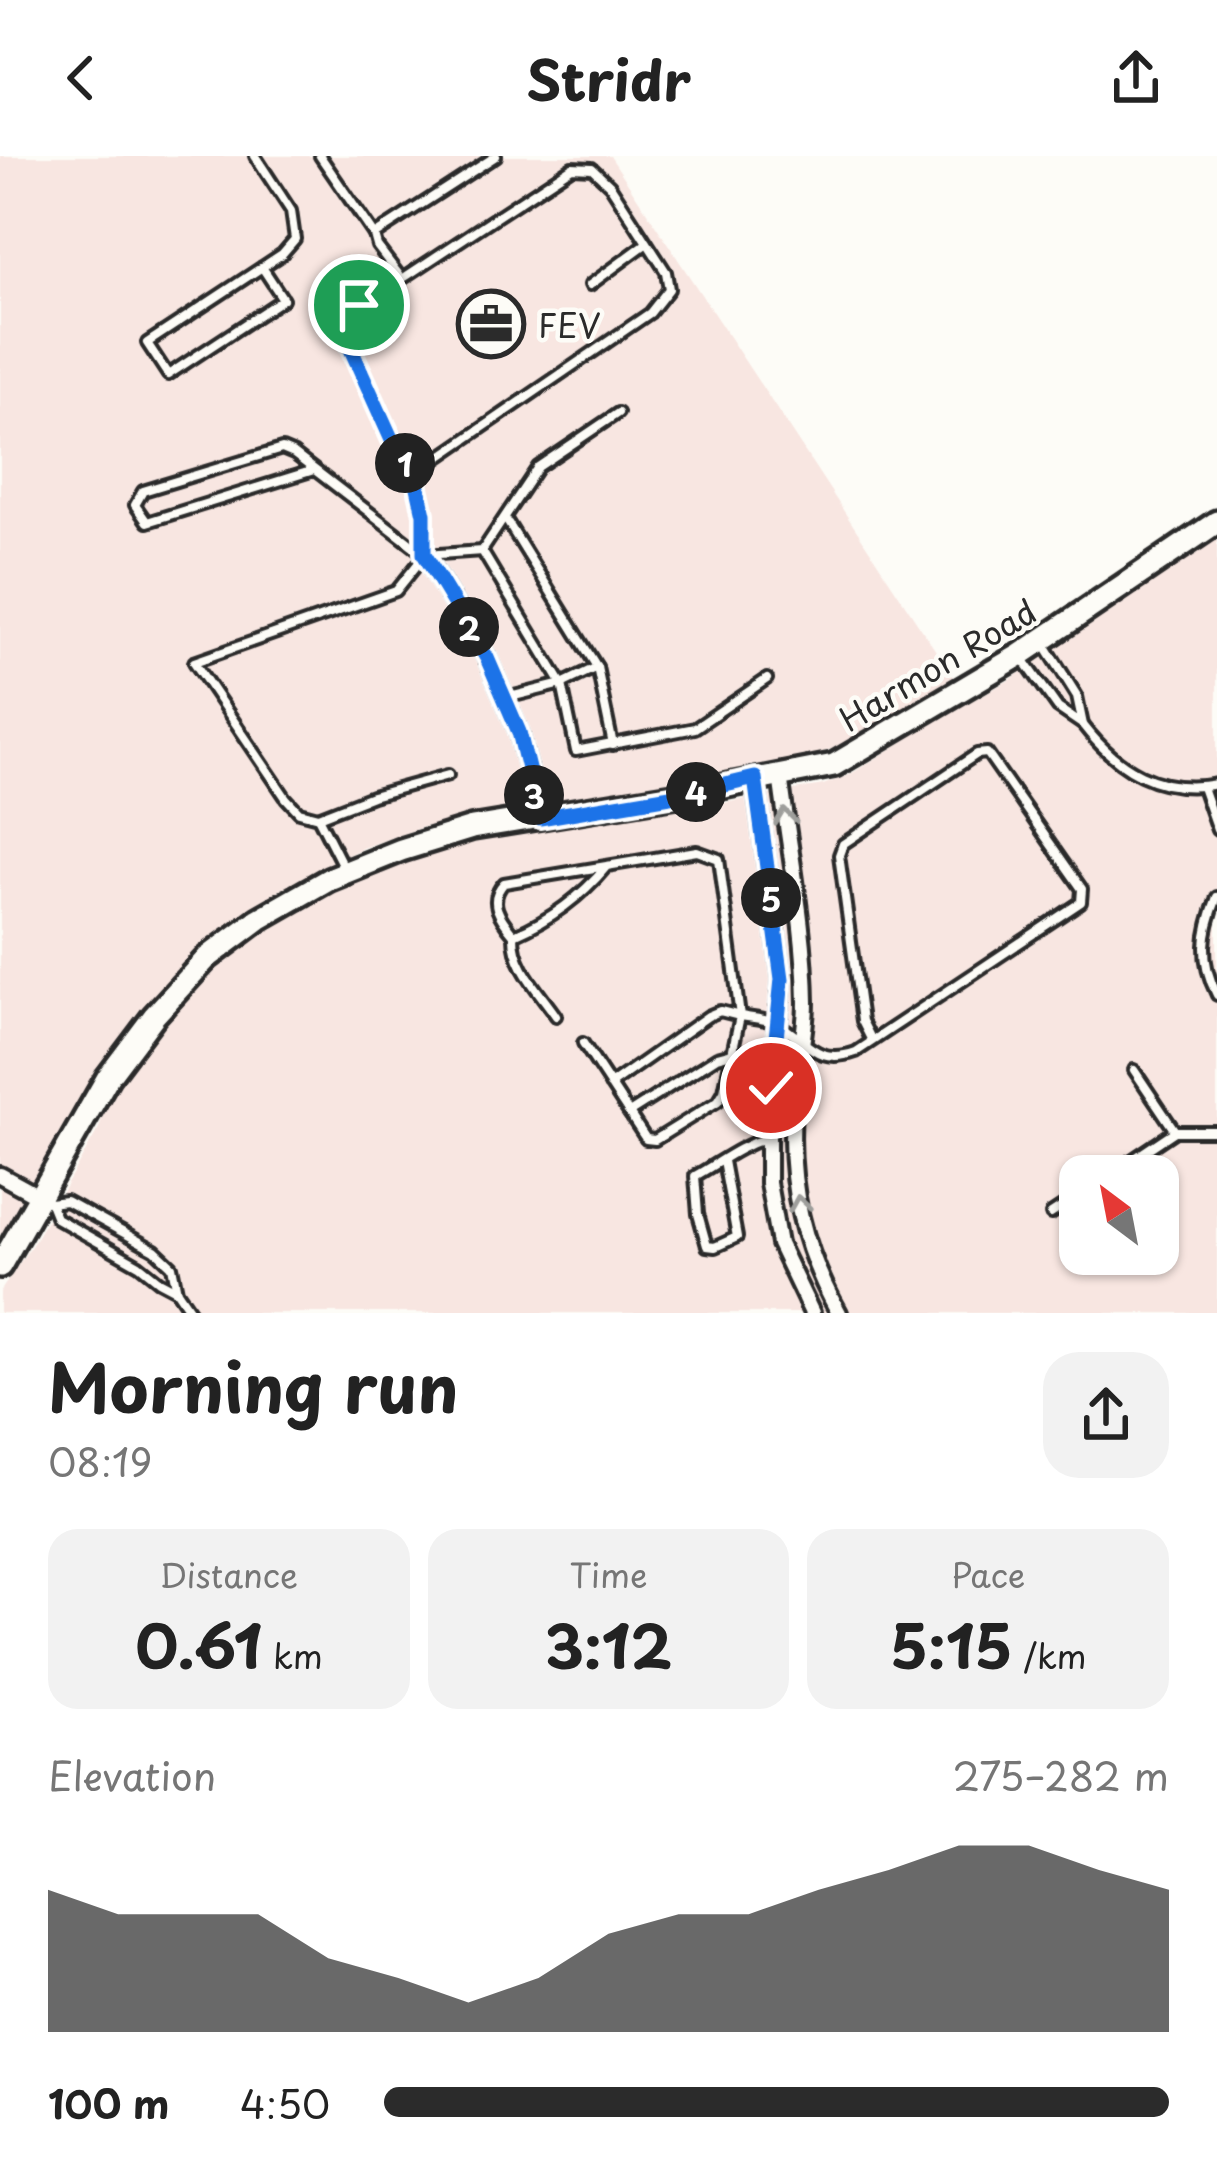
<!DOCTYPE html>
<meta charset="utf-8">
<style>
:root{--surface:#fff;--page:#f2f2f2;--text:#222;--muted:#767676;--accent:#2b2b2b}
body{margin:0;font-family:"Playpen Sans",sans-serif;background:var(--page);color:var(--text);height:100vh;display:flex;flex-direction:column;font-size:45px;white-space:nowrap}
*{box-sizing:border-box;margin:0}
p{font-size:39px;color:var(--muted)}
.icon{flex:none;width:66px;height:66px;fill:none;stroke:currentColor;stroke-width:2;stroke-linecap:round;stroke-linejoin:round}
.map{position:relative;height:1157px;overflow:hidden}
.panel{display:flex;flex-direction:column;background:var(--surface);flex:1}
.panel>*{flex:none}
.needle{width:78px;rotate:328deg}
.tools{position:absolute;left:1059px;top:999px;display:grid;gap:24px}
.tools a{display:grid;place-items:center;width:120px;height:120px;border-radius:24px;background:var(--surface);box-shadow:0 3px 9px #0004;font-size:60px}
.pin{position:absolute;display:grid;place-items:center;width:102px;height:102px;color:#fff;margin:-51px;border:6px solid #fff;border-radius:50%;box-shadow:0 3px 12px #0007}
.km{position:absolute;width:60px;height:60px;margin:-30px;border-radius:50%;background:#222;color:#fff;font-size:33px;line-height:60px;text-align:center}
.round{display:grid;place-items:center;flex:none;width:126px;height:126px;border-radius:36px;background:var(--page)}
.head{display:flex;align-items:center;justify-content:space-between;height:204px;padding:0 48px}
h1{font-size:66px;font-weight:700;line-height:90px}
.stats{display:grid;grid-template-columns:repeat(3,1fr);gap:18px;height:204px;padding:12px 48px}
.stats div{display:grid;align-content:center;border-radius:30px;background:var(--page);text-align:center}
.stats b{font-size:60px;font-weight:700}
.stats small{font-size:33px;font-weight:400}
.stats p{font-size:33px}
.chart{height:336px;padding:24px 48px}
.chart p{display:flex;justify-content:space-between}
.chart svg{width:100%;height:216px;margin-top:12px;fill:var(--accent);opacity:.7}
ul{padding:0 48px;list-style:none;font-size:39px}
li{display:grid;grid-template-columns:192px 144px 1fr;align-items:center;height:90px}
li i{height:30px;border-radius:15px;background:var(--accent)}
header{display:flex;justify-content:space-between;align-items:center;height:156px;padding:0 48px;background:var(--surface);font-size:54px;font-weight:700}
.map>svg:first-child{display:block}
.built{fill:#f8e6e1;fill-rule:evenodd}
.lines{fill:none;stroke-linecap:round;stroke-linejoin:round}
.lane-casing{stroke:#2b2b2b;stroke-width:16}
.street-casing{stroke:#2b2b2b;stroke-width:22}
.secondary-casing{stroke:#2b2b2b;stroke-width:30}
.lane{stroke:#fdfcf7;stroke-width:8}
.street{stroke:#fdfcf7;stroke-width:14}
.secondary{stroke:#fdfcf7;stroke-width:21}
.oneway{stroke:#9e9e9b}
.route-casing{stroke:#fff;stroke-width:24}
.route{stroke:#1a73e8;stroke-width:15}
.labels{text-anchor:middle;dominant-baseline:central;stroke-width:9;stroke-linejoin:round;paint-order:stroke}
.poi-label{font-size:33px;fill:#2b2b2b;stroke:#fdfcf7;text-anchor:start}
.street-label{font-size:33px;fill:#2b2b2b;stroke:#fdfcf7}
</style>
<header><svg class="icon" aria-label="back" viewBox="0 0 24 24"><path d="M15 5l-7 7 7 7"/></svg>Stridr<svg class="icon" aria-label="share" viewBox="0 0 24 24"><path d="M12 15V3M7 8l5-5 5 5M5 13v7h14v-7"/></svg></header>
<div class="map">
<svg width="1217" height="1157" viewBox="0 0 1217 1157">
<rect width="100%" height="100%" fill="#fdfcf7"/>
<filter id="ink" filterUnits="userSpaceOnUse"><feTurbulence type="fractalNoise" baseFrequency=".00833" numOctaves="2"/><feDisplacementMap in="SourceGraphic" scale="24" xChannelSelector="R" yChannelSelector="G"/><feConvolveMatrix kernelMatrix="1 2 1 2 8 2 1 2 1" color-interpolation-filters="sRGB"/></filter>
<g filter="url(#ink)">
<g class="built">
<polygon points="0,0 610,0 955,524 902,561 870,578 818,598 423,671 362,692 279,734 230,770 173,821 120,883 91,925 0,1086"/>
<path d="M1217 375V1157H0V1136L33 1087 99 972 108 944 143 889 172 854 208 819 277 765 339 727 371 712 464 685 638 655 702 651 823 629 849 619 944 560 1011 523ZM1080 1020H1158V1098H1080Z"/>
</g>
<g class="lines">
<defs>
<g id="lane">
<polyline points="255,0 291,55 295,83 282,98 147,187 168,219 283,143 262,111"/>
<polyline points="320,0 374,79 496,0"/>
<polyline points="374,79 377,90 402,123 572,11 592,12 610,29 666,116 669,133 650,157 415,318 401,302 340,169 359,149 402,123"/>
<polyline points="590,129 647,87"/>
<polyline points="314,314 147,366 135,349 143,335 282,293 294,298 425,399 482,395 562,528 597,511"/>
<polyline points="505,362 597,511 613,589"/>
<polyline points="482,395 538,311 618,257"/>
<polyline points="1021,500 1058,552 1083,569 1077,540 1045,489"/>
<polyline points="506,542 562,528 576,595 695,572 767,523"/>
<path d="M1083 569C1117 613 1159 639 1217 628"/>
<polyline points="1202,631 1217,674"/>
<polyline points="318,661 372,640 448,619"/>
<path d="M607 710C582 740 550 764 514 779 500 762 487 745 504 727L697 695 719 703 740 860C752 862 768 863 778 868 807 884 815 910 856 896L1081 746 1082 733 987 597 977 598 843 688 839 699 862 865 872 885"/>
<polyline points="345,714 318,661 299,656 286,642 194,506 396,435 425,399 424,359 415,318"/>
<path d="M1217 741C1203 777 1199 804 1217 839"/>
<path d="M514 779C513 810 539 835 556 860"/>
<polyline points="583,887 646,983 655,984 718,945 724,935 740,860 720,855 708,860 610,929"/>
<polyline points="1134,914 1175,975"/>
<polyline points="629,957 717,901 732,897"/>
<path d="M723 1005 737 1081 715 1091 707 1090 698 1058 695 1020C720 1006 738 991 766 982"/>
<polyline points="1108,1020 1175,975 1217,975"/>
<polyline points="42,1042 50,1047 66,1045 155,1094 172,1110 177,1135 192,1157"/>
<polyline points="50,1047 56,1062 139,1109 159,1125 176,1134"/>
<polyline points="1051,1058 1080,1039"/>
</g>
<g id="street">
<polyline points="425,399 487,502 519,576 540,661"/>
<path d="M780 618C789 693 805 770 806 846 806 882 795 919 793 955 788 1029 803 1093 839 1157"/>
<polyline points="755,623 782,823 768,969 768,1027 779,1088 812,1157"/>
<polyline points="0,1019 40,1041"/>
</g>
<polyline id="secondary" points="0,1110 108,921 154,860 207,802 259,763 329,723 401,694 472,672 700,635 834,609 1020,499 1217,366"/>
</defs>
<use href="#lane" class="lane-casing"/>
<use href="#street" class="street-casing"/>
<use href="#secondary" class="secondary-casing"/>
<use href="#lane" class="lane"/>
<use href="#street" class="street"/>
<use href="#secondary" class="secondary"/>
</g>
<defs><path id="oneway-chevron" d="M-2-3.5L2.5 0L-2 3.5" fill="none" stroke-width="1.6" stroke-linecap="round" stroke-linejoin="round" transform="scale(3)"/></defs>
<g class="oneway">
<use href="#oneway-chevron" transform="translate(785 661) rotate(-97)"/>
<use href="#oneway-chevron" transform="translate(799 1048) rotate(-99)"/>
</g>
</g>
<g class="lines" filter="url(#ink)">
<defs>
<polyline id="route" points="359,149 340,169 400,302 415,318 424,358 424,398 487,502 519,576 540,662 700,635 755,622 782,823 771,932"/>
</defs>
<use href="#route" class="route-casing"/>
<use href="#route" class="route"/>
</g>
<defs>
<symbol id="office-ring" viewBox="-11 -11 22 22"><circle r="9.5" fill="#fdfcf7" stroke="#2b2b2b" stroke-width="1.5"/><path d="M-6-3h4V-5.5h4V-3h4V5H-6ZM-1-4.5V-3h2v-1.5ZM-6 0V1H6V0Z" fill="#2b2b2b"/></symbol>
</defs>
<g fill-rule="evenodd">
<use href="#office-ring" x="453" y="130" width="76" height="76"/>
</g>
<g class="labels">
<g class="poi-label">
<text x="538" y="168">FEV</text>
</g>
<g class="street-label">
<text transform="translate(937 508) rotate(-31)">Harmon Road</text>
</g>
</g>
</svg>
<div class="tools">
<a><svg class="needle" viewBox="-14 -14 28 28"><path d="M0-13l5 13h-10z" fill="#e53935"/><path d="M0 13l5-13h-10z" fill="#767676"/></svg></a>
</div>
<div class="pin" style="left:359px;top:149px;background:#1e9e55"><svg class="icon" aria-label="arrive" viewBox="0 0 24 24"><path d="M6 21V4h12l-3 4 3 4H6"/></svg></div>
<div class="pin" style="left:771px;top:932px;background:#d93025"><svg class="icon" aria-label="check" viewBox="0 0 24 24"><path d="M5 12l5 5 9-10"/></svg></div>
<b class="km" style="left:405px;top:307px">1</b>
<b class="km" style="left:469px;top:471px">2</b>
<b class="km" style="left:534px;top:639px">3</b>
<b class="km" style="left:696px;top:636px">4</b>
<b class="km" style="left:771px;top:742px">5</b>
</div>
<section class="panel">
<div class="head"><div><h1>Morning run</h1><p>08:19</p></div><a class="round"><svg class="icon" aria-label="share" viewBox="0 0 24 24"><path d="M12 15V3M7 8l5-5 5 5M5 13v7h14v-7"/></svg></a></div>
<div class="stats">
<div><p>Distance</p><b>0.61<small> km</small></b></div>
<div><p>Time</p><b>3:12</b></div>
<div><p>Pace</p><b>5:15<small> /km</small></b></div>
</div>
<div class="chart"><p><span>Elevation</span>275–282 m</p>
<svg viewBox="0 0 160 44" preserveAspectRatio="none"><path d="M0 44V15L10 20L20 20L30 20L40 29L50 33L60 38L70 33L80 24L90 20L100 20L110 15L120 11L130 6L140 6L150 11L160 15V44z"/></svg>
</div>
<ul>
<li><b>100 m</b>4:50<i style="width:100%"></i></li>
</ul>
</section>
